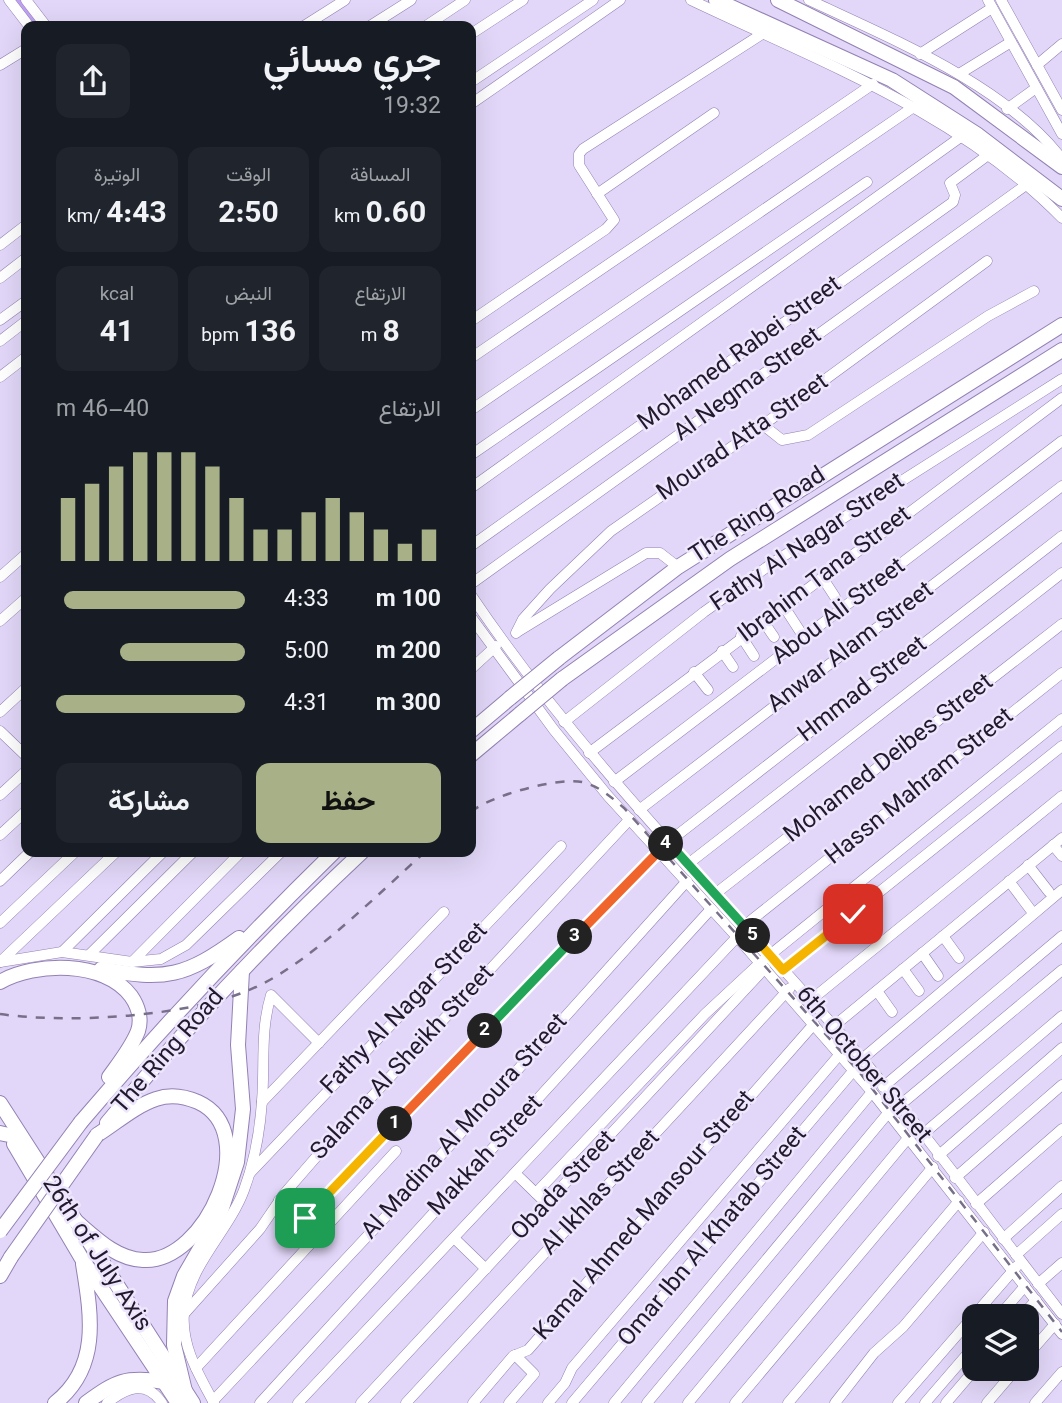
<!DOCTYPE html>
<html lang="ar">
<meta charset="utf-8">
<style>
:root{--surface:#171b24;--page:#20242c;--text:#f1f3f6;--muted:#9ea1a6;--accent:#a8b088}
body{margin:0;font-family:Georgia,Vazirmatn,serif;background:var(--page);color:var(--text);direction:rtl;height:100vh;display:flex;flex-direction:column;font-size:26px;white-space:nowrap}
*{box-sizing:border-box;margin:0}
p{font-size:23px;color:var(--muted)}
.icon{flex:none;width:38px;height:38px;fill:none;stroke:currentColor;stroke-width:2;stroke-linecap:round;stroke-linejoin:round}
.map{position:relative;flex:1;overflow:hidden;direction:ltr}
.details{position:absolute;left:21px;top:21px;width:455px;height:836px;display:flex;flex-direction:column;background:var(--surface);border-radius:14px;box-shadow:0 7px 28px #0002;direction:rtl}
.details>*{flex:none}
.fabs{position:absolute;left:962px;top:1304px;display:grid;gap:14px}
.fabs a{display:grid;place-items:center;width:77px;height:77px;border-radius:14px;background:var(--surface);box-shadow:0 7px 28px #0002;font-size:35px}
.pin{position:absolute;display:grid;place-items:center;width:60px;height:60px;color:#fff;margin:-30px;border-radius:14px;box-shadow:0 4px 10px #0006}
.km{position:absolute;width:35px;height:35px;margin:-18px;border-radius:50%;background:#222;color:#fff;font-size:19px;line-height:35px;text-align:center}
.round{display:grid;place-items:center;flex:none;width:74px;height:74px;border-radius:14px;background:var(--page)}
.head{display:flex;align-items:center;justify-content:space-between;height:119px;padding:0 35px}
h1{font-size:38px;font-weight:700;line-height:52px}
.metrics{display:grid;grid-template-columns:repeat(3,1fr);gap:10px;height:119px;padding:7px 35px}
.metrics div{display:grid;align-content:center;border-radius:14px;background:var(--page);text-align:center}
.metrics b{font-size:30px;font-weight:700}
.metrics small{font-size:19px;font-weight:400}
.metrics p{font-size:19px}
.chart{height:196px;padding:14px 35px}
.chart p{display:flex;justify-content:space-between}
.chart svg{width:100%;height:126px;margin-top:7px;stroke:var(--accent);stroke-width:6}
.button{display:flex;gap:14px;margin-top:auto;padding:14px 35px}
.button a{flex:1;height:80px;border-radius:14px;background:var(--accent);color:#111;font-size:28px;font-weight:700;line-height:80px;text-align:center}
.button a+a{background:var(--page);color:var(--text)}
ul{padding:0 35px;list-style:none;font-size:23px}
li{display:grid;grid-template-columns:112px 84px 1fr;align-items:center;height:52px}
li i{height:18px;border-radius:9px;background:var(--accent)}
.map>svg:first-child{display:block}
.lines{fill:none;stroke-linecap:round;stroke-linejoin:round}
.canal{stroke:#bfa0f5;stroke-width:9}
.minor-casing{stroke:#9381b4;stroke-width:11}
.highway-casing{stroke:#9381b4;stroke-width:16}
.minor{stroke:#fff;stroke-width:10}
.highway{stroke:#fff;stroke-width:14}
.rail{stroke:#786f88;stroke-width:2.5;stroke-dasharray:9 9;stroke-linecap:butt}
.highway-bridge-casing{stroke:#9381b4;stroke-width:16;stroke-linecap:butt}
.highway-bridge{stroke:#fff;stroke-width:14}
.split-1-casing{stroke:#fff;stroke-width:14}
.split-2-casing{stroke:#fff;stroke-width:14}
.split-3-casing{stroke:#fff;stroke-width:14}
.split-4-casing{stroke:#fff;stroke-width:14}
.split-5-casing{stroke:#fff;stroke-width:14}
.split-6-casing{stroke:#fff;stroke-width:14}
.split-1{stroke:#f5b400;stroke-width:9}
.split-2{stroke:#f0652b;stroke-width:9}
.split-3{stroke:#22a559;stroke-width:9}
.split-4{stroke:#f0652b;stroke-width:9}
.split-5{stroke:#22a559;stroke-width:9}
.split-6{stroke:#f5b400;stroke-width:9}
.labels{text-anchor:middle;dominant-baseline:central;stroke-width:5;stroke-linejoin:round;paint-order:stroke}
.street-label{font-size:24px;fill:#211a2d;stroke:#ede6fc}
</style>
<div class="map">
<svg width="1062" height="1403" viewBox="0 0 1062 1403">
<rect width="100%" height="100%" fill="#e2d7f8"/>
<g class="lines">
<polyline class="canal" points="16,0 35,26"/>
<defs>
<g id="minor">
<polyline points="9,0 29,26"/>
<polyline points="26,0 46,26"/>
<path d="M691 0C821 62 959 113 1062 218"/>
<path d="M809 0C892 39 1005 85 1062 159"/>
<polyline points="988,0 1062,134"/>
<polyline points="1001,0 1062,110"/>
<polyline points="304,26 345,0"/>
<polyline points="370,26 411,0"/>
<polyline points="426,26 465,0"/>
<polyline points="471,34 523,0"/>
<polyline points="920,54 992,8"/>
<polyline points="0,65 26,49"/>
<polyline points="1037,65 1062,44"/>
<polyline points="959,74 1011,42"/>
<polyline points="471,82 593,0"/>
<polyline points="471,104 620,0"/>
<polyline points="1007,109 1036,88"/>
<polyline points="597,194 714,113"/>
<polyline points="0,245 26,225"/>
<polyline points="0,278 26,258"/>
<polyline points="0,320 26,301"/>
<polyline points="471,321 606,229 614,220 579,165 579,154 583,149 762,34"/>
<polyline points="0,341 26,321"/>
<polyline points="471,358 873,84"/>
<polyline points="0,377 26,357"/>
<polyline points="471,410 915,106"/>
<polyline points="763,425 782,440 808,435 988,316 1034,291"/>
<polyline points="471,455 867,182"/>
<polyline points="471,488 962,136"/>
<polyline points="471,546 953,202 955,195 950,183 988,155"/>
<polyline points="0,577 26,554"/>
<polyline points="822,577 835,597"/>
<polyline points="471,584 1026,185"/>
<path d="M471 595C576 751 708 883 832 1024 914 1116 986 1217 1062 1314"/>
<polyline points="783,605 805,639"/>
<polyline points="471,617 554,730 608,796 737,937 872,1092 1062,1334"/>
<polyline points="0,621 26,598"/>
<polyline points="763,621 774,637"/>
<polyline points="517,632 646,553 660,553 678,567"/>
<polyline points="516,633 523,619 550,589 611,531 763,425 987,261"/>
<polyline points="741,636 754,656"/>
<polyline points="722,651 733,667"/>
<polyline points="471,669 496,646"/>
<polyline points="694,672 708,690"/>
<polyline points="0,712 26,688"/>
<polyline points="564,722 704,612 774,562 1062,379"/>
<polyline points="0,731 26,756"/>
<polyline points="589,753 1062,398"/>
<polyline points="614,782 1062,441"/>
<polyline points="0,795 26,771"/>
<polyline points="639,810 1062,486"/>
<polyline points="0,835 26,811"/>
<polyline points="1053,845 1062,856"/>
<polyline points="688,864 1062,573"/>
<polyline points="1028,865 1049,892"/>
<polyline points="0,881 30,852"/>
<polyline points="1009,881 1033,913"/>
<polyline points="715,894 1062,624"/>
<polyline points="0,923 75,852"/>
<polyline points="744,926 1062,673"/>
<polyline points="943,936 959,958"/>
<polyline points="62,952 163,852"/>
<polyline points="922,953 938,976"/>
<polyline points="89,955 193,852"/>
<polyline points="0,962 62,952 132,962 161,959 186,945 281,852"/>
<polyline points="0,962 116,852"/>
<polyline points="132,962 241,852"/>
<polyline points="783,969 1062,746"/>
<polyline points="903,969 919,991"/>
<polyline points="877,991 892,1012"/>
<polyline points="811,1000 1062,796"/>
<polyline points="834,1026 1062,838"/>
<polyline points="862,1059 1062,890"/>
<polyline points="883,1087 1062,936"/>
<polyline points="262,1102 444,912"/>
<polyline points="899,1106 1062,970"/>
<polyline points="922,1135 1062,1016"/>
<polyline points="938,1156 1062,1048"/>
<polyline points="250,1173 561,846"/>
<polyline points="516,1174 547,1204"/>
<polyline points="955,1178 1062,1085"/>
<polyline points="536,1193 705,1014 760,963 1062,719"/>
<polyline points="279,1200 298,1218 305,1218 662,847 1062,536"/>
<polyline points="976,1204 1062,1129"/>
<polyline points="455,1239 486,1269"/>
<polyline points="1003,1239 1062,1186"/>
<polyline points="1016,1255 1062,1214"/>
<polyline points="1038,1284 1062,1263"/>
<polyline points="184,1314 260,1229 284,1194 324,1148 630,819"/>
<polyline points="999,1316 1025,1286"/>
<polyline points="1022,1316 1036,1300"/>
<polyline points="1027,1356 1055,1324"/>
<polyline points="196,1368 396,1151"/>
<polyline points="213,1401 389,1213 687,881"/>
<path d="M107 1403C126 1388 146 1379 162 1403"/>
<path d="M214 1403C199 1375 181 1346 184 1313 188 1265 228 1233 244 1190 254 1163 260 1130 262 1101 265 1065 260 1031 271 995L319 1043"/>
<polyline points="260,1403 711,909"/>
<polyline points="298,1403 737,937"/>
<polyline points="361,1403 765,968"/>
<polyline points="406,1403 790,988"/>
<polyline points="473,1403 513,1356 528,1350 814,1024"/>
<polyline points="509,1403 534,1374 515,1355"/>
<polyline points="548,1403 565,1383 572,1368 840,1054"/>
<polyline points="572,1403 854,1070"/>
<polyline points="614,1403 872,1092"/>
<polyline points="647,1403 889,1112"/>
<polyline points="688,1403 909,1137"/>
<polyline points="735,1403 933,1167"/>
<polyline points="788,1403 959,1201"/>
<polyline points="835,1403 874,1353 903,1327 984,1232"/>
<polyline points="898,1403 1017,1266"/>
<polyline points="925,1403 975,1345"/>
<polyline points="946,1403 976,1368"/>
<polyline points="987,1403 1017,1368"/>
<polyline points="1035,1403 1062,1372"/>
</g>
<g id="highway">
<polyline points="716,0 892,80 978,135 1062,199"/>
<polyline points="778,0 954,87 1062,167"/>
<polyline points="559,658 678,567 1062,325"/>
<polyline points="562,679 730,559 1062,350"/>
<polyline points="471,731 510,698"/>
<polyline points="471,755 520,714"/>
<path d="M101 969C166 981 185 977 239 938"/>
<path d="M0 982C35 962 104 960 131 996 138 1006 142 1019 138 1031 132 1047 119 1063 109 1077"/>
<polyline points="0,1103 193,1403"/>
<path d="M81 1122C161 1028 245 939 334 852"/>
<path d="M107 1123C186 1027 271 937 362 852"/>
<polyline points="0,1133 9,1135"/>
<polyline points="14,1144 82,1259 178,1403"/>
<path d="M71 1217C92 1234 114 1259 143 1260 206 1264 264 1132 198 1102 184 1096 170 1094 156 1099 135 1106 116 1123 97 1135"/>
<polyline points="0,1276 11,1257"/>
<polyline points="185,1391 174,1345 175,1301 184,1276 220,1214 237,1162 243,1109 238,1045 242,971"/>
<path d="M55 1403C101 1367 91 1314 83 1264"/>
<path d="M86 1403C116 1381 126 1376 164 1382"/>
</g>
</defs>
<use href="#minor" class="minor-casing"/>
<use href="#highway" class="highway-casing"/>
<use href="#minor" class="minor"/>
<use href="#highway" class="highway"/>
<g class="rail">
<path d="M471 812C489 796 558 777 582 782 599 786 611 797 624 808L860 1073 1062 1332"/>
<path d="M0 1014C69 1024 195 1017 258 986 313 960 379 893 425 852"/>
</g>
<defs>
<g id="highway-bridge">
<polyline points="510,698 559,658"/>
<polyline points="520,714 562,679"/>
<polyline points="0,1231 81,1122"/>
<polyline points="11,1257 97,1135"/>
</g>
</defs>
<use href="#highway-bridge" class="highway-bridge-casing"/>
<use href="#highway-bridge" class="highway-bridge"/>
</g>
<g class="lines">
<defs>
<polyline id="split-1" points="305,1218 395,1124"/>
<polyline id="split-2" points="395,1124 485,1031"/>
<polyline id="split-3" points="485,1031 575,937"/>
<polyline id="split-4" points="575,937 666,844"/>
<polyline id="split-5" points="666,844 668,842 753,936"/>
<polyline id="split-6" points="753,936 783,970 853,914"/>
</defs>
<use href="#split-1" class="split-1-casing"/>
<use href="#split-2" class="split-2-casing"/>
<use href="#split-3" class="split-3-casing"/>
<use href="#split-4" class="split-4-casing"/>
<use href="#split-5" class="split-5-casing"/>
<use href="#split-6" class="split-6-casing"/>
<use href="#split-1" class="split-1"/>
<use href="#split-2" class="split-2"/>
<use href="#split-3" class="split-3"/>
<use href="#split-4" class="split-4"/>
<use href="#split-5" class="split-5"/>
<use href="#split-6" class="split-6"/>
</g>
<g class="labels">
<g class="street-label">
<text transform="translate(740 354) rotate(-36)">Mohamed Rabei Street</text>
<text transform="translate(748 385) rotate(-36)">Al Negma Street</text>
<text transform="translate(743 438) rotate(-35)">Mourad Atta Street</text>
<text transform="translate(758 516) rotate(-33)">The Ring Road</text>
<text transform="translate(808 543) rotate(-34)">Fathy Al Nagar Street</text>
<text transform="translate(825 575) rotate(-37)">Ibrahim Tana Street</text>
<text transform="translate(839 612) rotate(-37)">Abou Ali Street</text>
<text transform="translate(851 648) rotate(-37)">Anwar Alam Street</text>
<text transform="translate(863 690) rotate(-38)">Hmmad Street</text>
<text transform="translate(889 759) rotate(-38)">Mohamed Deibes Street</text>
<text transform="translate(920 787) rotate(-39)">Hassn Mahram Street</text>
<text transform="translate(405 1009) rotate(-46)">Fathy Al Nagar Street</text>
<text transform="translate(169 1052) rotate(-49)">The Ring Road</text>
<text transform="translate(403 1063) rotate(-47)">Salama Al Sheikh Street</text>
<text transform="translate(863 1065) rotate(50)">6th October Street</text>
<text transform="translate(465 1127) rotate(-48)">Al Madina Al Mnoura Street</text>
<text transform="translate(486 1156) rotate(-47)">Makkah Street</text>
<text transform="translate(564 1186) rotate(-47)">Obada Street</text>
<text transform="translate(601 1193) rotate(-47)">Al Ikhlas Street</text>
<text transform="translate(645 1216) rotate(-49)">Kamal Ahmed Mansour Street</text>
<text transform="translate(713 1237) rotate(-50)">Omar Ibn Al Khatab Street</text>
<text transform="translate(96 1254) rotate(57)">26th of July Axis</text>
</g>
</g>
</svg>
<div class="fabs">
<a><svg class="icon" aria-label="layers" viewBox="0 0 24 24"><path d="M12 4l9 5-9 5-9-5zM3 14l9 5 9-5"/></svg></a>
</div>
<div class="pin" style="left:305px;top:1218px;background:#1e9e55"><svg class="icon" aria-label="arrive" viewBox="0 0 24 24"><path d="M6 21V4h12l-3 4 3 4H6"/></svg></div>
<div class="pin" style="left:853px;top:914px;background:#d93025"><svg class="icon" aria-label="check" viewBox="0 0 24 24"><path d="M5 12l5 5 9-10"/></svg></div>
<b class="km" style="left:395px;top:1124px">1</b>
<b class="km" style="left:485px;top:1031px">2</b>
<b class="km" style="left:575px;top:937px">3</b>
<b class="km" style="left:666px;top:844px">4</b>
<b class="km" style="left:753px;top:936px">5</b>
<section class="details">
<div class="head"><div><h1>جري مسائي</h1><p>19:32</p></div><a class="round"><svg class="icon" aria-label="share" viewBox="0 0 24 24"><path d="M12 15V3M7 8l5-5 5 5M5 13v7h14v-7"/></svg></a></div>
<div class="metrics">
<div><p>المسافة</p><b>0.60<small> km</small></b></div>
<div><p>الوقت</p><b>2:50</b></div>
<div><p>الوتيرة</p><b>4:43<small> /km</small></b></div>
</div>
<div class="metrics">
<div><p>الارتفاع</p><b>8<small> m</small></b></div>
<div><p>النبض</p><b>136<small> bpm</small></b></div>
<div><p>kcal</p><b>41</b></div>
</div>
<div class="chart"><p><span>الارتفاع</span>40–46 m</p>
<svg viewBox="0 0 160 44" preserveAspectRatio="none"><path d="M5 44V22M15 44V17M25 44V11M35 44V6M45 44V6M55 44V6M65 44V11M75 44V22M85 44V33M95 44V33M105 44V27M115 44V22M125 44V27M135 44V33M145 44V38M155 44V33"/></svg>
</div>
<ul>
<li><b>100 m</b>4:33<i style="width:96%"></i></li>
<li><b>200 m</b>5:00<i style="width:66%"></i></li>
<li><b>300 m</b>4:31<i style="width:100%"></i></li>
</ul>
<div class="button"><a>حفظ</a><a>مشاركة</a></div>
</section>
</div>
